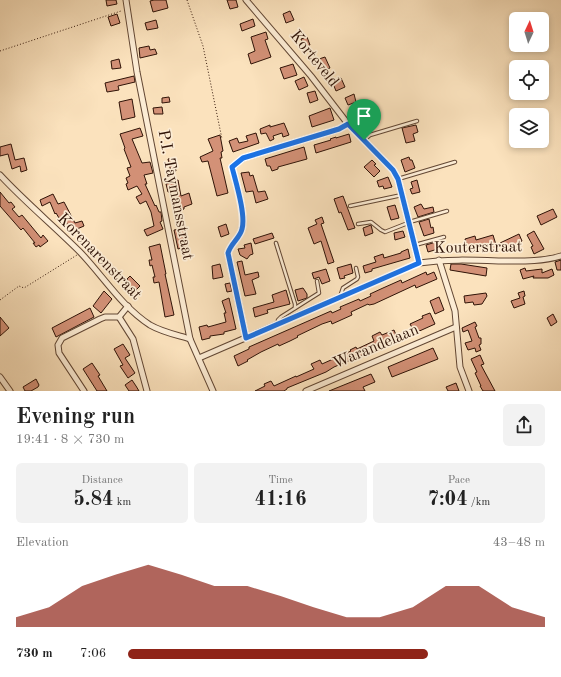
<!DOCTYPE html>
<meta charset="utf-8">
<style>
:root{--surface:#fff;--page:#f2f2f2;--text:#222;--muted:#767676;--accent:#8f2418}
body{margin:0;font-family:"Old Standard TT",serif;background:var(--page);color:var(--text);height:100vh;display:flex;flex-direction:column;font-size:15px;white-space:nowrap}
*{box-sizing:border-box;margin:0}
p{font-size:13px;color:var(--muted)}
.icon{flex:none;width:22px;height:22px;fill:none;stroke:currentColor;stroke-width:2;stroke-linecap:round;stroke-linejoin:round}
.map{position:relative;height:391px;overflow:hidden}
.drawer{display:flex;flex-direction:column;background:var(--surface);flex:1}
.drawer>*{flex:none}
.needle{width:26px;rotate:4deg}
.buttons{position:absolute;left:509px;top:12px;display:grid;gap:8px}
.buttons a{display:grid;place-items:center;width:40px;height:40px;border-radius:6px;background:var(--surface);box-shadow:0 2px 6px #0003;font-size:20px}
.pin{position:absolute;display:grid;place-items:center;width:34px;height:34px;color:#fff;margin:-41px -17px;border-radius:50% 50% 50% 0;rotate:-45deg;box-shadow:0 0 4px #0007}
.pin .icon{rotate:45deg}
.round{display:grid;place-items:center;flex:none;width:42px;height:42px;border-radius:6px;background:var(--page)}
.summary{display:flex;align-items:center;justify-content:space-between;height:68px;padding:0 16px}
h1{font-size:22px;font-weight:700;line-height:30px}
.figures{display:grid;grid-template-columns:repeat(3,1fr);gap:6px;height:68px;padding:4px 16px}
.figures div{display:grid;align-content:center;border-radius:6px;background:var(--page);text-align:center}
.figures b{font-size:20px;font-weight:700}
.figures small{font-size:11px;font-weight:400}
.figures p{font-size:11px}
.chart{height:112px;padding:8px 16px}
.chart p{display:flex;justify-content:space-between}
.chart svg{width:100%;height:72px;margin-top:4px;fill:var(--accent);opacity:.7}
ul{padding:0 16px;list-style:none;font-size:13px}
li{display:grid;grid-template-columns:64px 48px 1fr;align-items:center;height:30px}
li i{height:10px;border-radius:5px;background:var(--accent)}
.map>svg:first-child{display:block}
.building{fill:#d39177;stroke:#2f1307}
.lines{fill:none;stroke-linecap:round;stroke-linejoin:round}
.lane-casing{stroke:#624734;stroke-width:4.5}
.street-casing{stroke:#624734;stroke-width:7}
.path{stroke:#2f1307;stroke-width:1;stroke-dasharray:1 2;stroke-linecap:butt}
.lane{stroke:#fcecd4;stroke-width:2.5}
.street{stroke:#fcecd4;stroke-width:5}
.route-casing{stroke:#fff;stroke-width:8}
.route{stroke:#1a73e8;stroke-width:5}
.labels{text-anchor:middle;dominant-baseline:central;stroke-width:3.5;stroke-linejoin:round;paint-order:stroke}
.street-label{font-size:16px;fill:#2f1307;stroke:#fcecd4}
</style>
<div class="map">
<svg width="561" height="391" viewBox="0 0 561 391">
<rect width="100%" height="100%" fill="#fbe2bd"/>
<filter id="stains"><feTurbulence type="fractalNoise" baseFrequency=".005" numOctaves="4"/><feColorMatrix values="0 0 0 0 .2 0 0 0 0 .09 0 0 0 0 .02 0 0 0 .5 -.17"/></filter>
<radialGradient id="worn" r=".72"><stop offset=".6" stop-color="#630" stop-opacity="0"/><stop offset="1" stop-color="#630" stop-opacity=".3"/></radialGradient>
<g class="building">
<polygon points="106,0 116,0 117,4 107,6"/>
<polygon points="154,0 166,0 168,8 153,12 150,1"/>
<polygon points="227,0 236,0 238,7 230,9"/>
<polygon points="290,11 294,20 286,23 283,14"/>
<polygon points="117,14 120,23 111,26 108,17"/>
<polygon points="253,19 255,26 242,31 240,24"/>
<polygon points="156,20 158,28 147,30 145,23"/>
<polygon points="266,32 268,39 265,40 271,57 251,64 248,54 255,51 251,37"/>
<polygon points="307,37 310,45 304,47 301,39"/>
<polygon points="149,46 150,50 155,49 157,54 140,58 139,48"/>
<polygon points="325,57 330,68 324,70 319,59"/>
<polygon points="119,59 121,68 112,69 111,61"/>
<polygon points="293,64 297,75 284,79 280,68"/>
<polygon points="134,76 135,82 118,86 119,90 107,92 105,83"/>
<polygon points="304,77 308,86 299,90 295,81"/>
<polygon points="341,78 345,87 336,91 332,81"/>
<polygon points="315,91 318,100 310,103 307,93"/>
<polygon points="354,94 356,102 348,105 345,98"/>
<polygon points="169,97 170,102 162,103 162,98"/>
<polygon points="132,99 135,117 122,120 119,102"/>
<polygon points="162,107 163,114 154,114 153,108"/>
<polygon points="330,108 334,120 312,127 309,116"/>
<polygon points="371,120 374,129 367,131 365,123"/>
<polygon points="284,123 289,135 283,137 282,133 273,136 274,139 270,141 266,133 261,134 260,129 270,125 270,127"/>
<polygon points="416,125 418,132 413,134 415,141 406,143 402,128"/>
<polygon points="140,128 143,136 132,139 142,163 150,162 153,173 144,175 147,184 145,184 155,206 156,205 159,212 161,212 162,221 160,222 163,229 147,236 144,230 154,226 151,212 146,201 140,204 136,197 142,194 137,186 128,190 126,184 128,183 126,178 130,176 127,168 131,167 124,149 125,148 120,134"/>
<polygon points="256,133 259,143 233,152 229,141 237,138 239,143 248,141 246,136"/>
<polygon points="349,134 351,142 316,153 314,145 331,140 330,139 336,137 336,138"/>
<polygon points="220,135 223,151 221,152 222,158 220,158 228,193 217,196 208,161 202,162 200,157 213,151 208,139"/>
<polygon points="11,144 15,160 24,158 27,170 21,172 20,166 12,169 8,154 0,156 0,147"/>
<polygon points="304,147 307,159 278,167 278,169 272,171 270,166 267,166 265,159"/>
<polygon points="409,157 410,160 412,160 415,168 405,172 401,160"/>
<polygon points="173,158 176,171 171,172 168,159"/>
<polygon points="372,160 376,164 374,165 380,171 374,177 364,167"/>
<polygon points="249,172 250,176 253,175 258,192 265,191 268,199 256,203 253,191 246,192 241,173"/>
<polygon points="388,177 392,187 384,189 383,186 379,187 377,181"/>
<polygon points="178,180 181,196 189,193 192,204 184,207 184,209 181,210 175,192 168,192 166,184"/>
<polygon points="417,180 420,192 412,194 410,189 413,188 411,182"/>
<polygon points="0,192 9,203 11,202 15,207 12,209 19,217 22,215 41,238 43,235 48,241 40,247 39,245 36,247 33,243 35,243 23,228 21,230 0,206"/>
<polygon points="53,194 58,204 64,202 75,223 82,221 84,226 70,232 66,221 62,223 56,213 55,214 50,202 42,206 40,200"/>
<polygon points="343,196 355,228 348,230 341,212 339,213 334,199"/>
<polygon points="421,204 424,209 433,207 434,212 418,217 414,207"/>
<polygon points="395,205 399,218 391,220 387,207"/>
<polygon points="553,209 557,217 541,225 537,216"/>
<polygon points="322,217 324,223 321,224 334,262 328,264 321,241 314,244 308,228 317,224 315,220"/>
<polygon points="429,219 431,228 433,227 434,233 424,236 419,222"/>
<polygon points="226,224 229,234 221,237 218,227"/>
<polygon points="371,225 373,233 365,236 363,228"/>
<polygon points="181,229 185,230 186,236 183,236 185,247 178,249 174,230"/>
<polygon points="403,231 405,237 395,240 394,233"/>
<polygon points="534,231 544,249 534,254 531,247 533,246 527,235"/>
<polygon points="272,233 274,238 255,244 253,239"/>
<polygon points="519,234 522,241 503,250 500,243"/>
<polygon points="493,235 497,248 485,252 483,246 468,250 465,239 475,236 476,240"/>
<polygon points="436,242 438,249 428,252 426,245"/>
<polygon points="251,243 253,254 250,255 247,259 240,255 238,249 245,248 244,245"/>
<polygon points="160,244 166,274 165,274 174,315 165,317 159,282 154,283 153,277 155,277 152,265 150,266 149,260 152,260 149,247"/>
<polygon points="408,249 410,258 372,269 372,271 365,273 363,266 376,262 374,257 383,254 384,258 401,253 401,252"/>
<polygon points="561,260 561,270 557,270 555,262"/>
<polygon points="242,261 245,275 258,272 259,277 252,280 256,294 245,296 237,262"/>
<polygon points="220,264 223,277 213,279 212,266"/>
<polygon points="351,264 353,273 344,276 345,278 340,279 337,268"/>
<polygon points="451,264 461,264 487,268 486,276 450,270"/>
<polygon points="525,268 526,271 542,269 542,273 552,269 554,275 548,278 533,278 534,276 523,279 520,270"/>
<polygon points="326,269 330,281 322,284 319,277 314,279 312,273"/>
<polygon points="426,272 427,275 434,272 437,279 416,288 415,285 374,304 369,305 368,304 351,312 352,315 332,324 331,321 322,324 297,336 298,337 290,341 279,346 278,344 261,352 247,360 248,361 238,366 234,356 249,349 249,347 331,311 332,313 341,309 340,307 359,299 360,301 371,296 370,294 383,288 401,280 402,283"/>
<polygon points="130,276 140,286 136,290 138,293 133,297 124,286 128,281 127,279"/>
<polygon points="230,283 232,291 227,292 225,284"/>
<polygon points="303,288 307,294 307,298 298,301 295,290"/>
<polygon points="286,290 290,304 267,310 268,313 255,317 253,308 274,302 272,295"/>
<polygon points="104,291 112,299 101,313 93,306"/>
<polygon points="524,291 525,296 523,297 525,304 514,308 511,301 520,298 518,293"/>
<polygon points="486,293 487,296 482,304 474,305 473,302 465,303 464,296"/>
<polygon points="439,297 444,310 435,314 430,301"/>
<polygon points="229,298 236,329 224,332 224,334 210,336 210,338 202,340 199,327 207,325 208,327 226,322 224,313 226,313 222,301"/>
<polygon points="90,308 94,317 56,337 52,328"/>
<polygon points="430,313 435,324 415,333 410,324 423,318 422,316"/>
<polygon points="553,314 557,322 551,326 547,318"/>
<polygon points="0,317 9,328 0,336"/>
<polygon points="475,322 477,326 475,327 479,338 481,338 481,344 479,345 481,350 476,352 475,348 468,350 465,343 472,341 468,330 463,332 462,328"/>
<polygon points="394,330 398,340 334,367 326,372 287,388 287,389 284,391 255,391 265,386 264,384 271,381 274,386 296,376 296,377 314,369 311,364 320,360 322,364 351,351 350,350 356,347 357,349 374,341 372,336 380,332 382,335"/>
<polygon points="123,344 130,355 125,358 135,373 128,378 120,366 123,365 114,349"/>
<polygon points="433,348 438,359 392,377 388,367"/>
<polygon points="480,355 484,364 481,365 495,391 483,391 480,386 481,386 475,373 477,372 471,359"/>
<polygon points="92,363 100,375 98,376 107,391 97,391 83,369"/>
<polygon points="371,374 375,382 363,387 365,391 329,391"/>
<polygon points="36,379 39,385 38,387 31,391 25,391 23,387"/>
<polygon points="132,380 136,386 139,391 129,391 125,385"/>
<polygon points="456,383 459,391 448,391 446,387"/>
</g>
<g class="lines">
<defs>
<g id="lane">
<polyline points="364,140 370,135 417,121"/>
<polyline points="398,179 455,162"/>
<polyline points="350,206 402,195"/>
<polyline points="358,224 371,222 381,230 385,232 413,221 447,211"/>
<polyline points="276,243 295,304 295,308"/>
<polyline points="415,245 444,237"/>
<polyline points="340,297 343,288 357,279 358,277 356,268"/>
<polyline points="278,323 278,320 281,317 319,293 317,281"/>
</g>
<g id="street">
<polyline points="126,0 137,72 190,339 213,391"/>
<polyline points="246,0 311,76 348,124 393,170 398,179 419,263"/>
<path d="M0 175C25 202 54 226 80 252 103 276 122 307 150 325 162 332 177 335 190 339"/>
<polyline points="439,260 455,311 460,367 469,391"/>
<polyline points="119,317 133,339 147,391"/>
<path d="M246 338 228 253C231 243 240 238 242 229 246 215 236 183 232 167L243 158 339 129 348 124"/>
<path d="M199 358 419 263C446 259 472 260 499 261 520 261 541 262 561 256"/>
<polyline points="0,377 10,391"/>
<polyline points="84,391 59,353 58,345 62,338 100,319 105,317 119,317 128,306"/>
<polyline points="306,391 456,327"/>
</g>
</defs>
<use href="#lane" class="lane-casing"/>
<use href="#street" class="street-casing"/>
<g class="path">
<polyline points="187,0 203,46 222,139"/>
<polyline points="0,51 121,11"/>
<polyline points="0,300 19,286 24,288 77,255"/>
</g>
<use href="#lane" class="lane"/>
<use href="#street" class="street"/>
</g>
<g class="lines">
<defs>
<path id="route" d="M348 124 393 170 398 179 419 263 246 338 228 253C231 243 240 238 242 229 246 215 236 183 232 167L243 158 339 129Z"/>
</defs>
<use href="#route" class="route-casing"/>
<use href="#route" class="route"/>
</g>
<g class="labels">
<g class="street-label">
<text transform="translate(314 59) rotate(51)">Korteveld</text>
<text transform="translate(175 195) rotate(79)">P.I. Taymansstraat</text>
<text transform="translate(478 248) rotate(-1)">Kouterstraat</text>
<text transform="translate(99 257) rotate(46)">Korenarenstraat</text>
<text transform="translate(376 347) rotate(-23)">Warandelaan</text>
</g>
</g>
<rect width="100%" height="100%" filter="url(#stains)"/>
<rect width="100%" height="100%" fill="url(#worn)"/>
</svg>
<div class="buttons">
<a><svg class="needle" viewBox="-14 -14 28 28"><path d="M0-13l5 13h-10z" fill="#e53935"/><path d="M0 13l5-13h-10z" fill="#767676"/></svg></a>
<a><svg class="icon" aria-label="locate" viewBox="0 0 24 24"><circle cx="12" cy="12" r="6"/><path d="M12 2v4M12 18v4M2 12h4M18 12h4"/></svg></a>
<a><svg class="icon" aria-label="layers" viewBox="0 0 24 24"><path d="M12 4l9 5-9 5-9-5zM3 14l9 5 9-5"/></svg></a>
</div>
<div class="pin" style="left:364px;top:140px;background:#1e9e55"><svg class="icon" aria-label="arrive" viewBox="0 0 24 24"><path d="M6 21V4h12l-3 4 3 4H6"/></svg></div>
</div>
<section class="drawer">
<div class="summary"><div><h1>Evening run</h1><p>19:41 · 8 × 730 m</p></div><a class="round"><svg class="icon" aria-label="share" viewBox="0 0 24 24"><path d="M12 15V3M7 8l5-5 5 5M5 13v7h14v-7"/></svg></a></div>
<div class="figures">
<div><p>Distance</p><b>5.84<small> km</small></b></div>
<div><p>Time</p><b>41:16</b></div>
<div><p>Pace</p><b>7:04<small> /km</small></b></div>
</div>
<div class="chart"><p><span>Elevation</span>43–48 m</p>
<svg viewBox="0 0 160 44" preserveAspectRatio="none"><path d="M0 44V38L10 32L20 19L30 12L40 6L50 12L60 19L70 19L80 25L90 32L100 38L110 38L120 32L130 19L140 19L150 32L160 38V44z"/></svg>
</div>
<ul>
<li><b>730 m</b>7:06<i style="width:72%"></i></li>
</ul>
</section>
